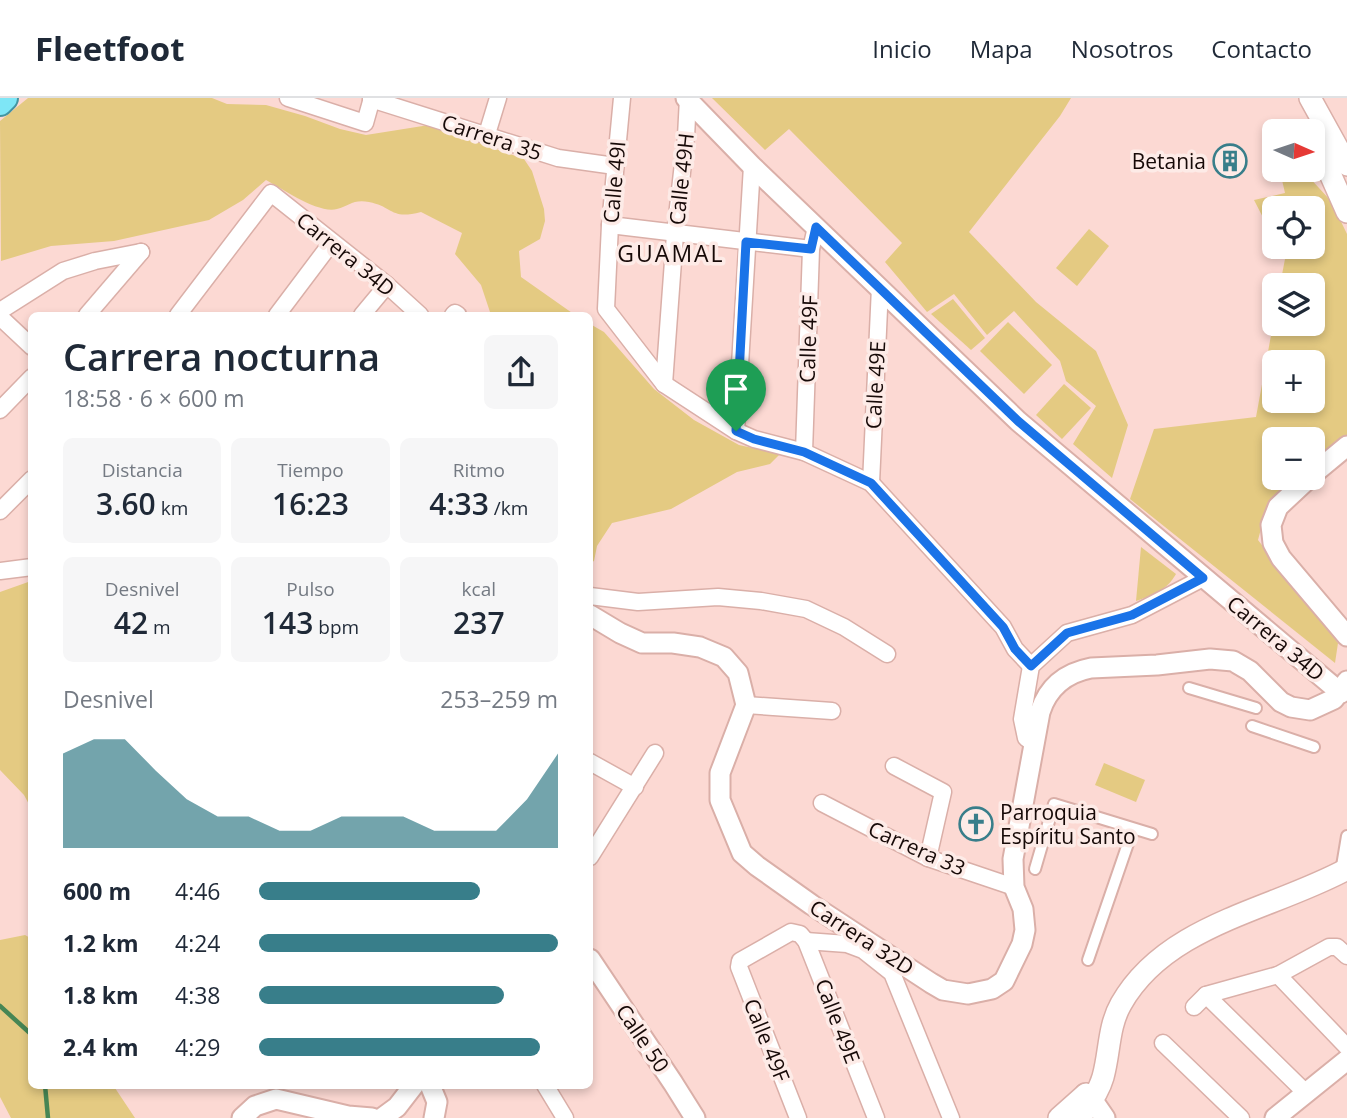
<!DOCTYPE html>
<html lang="es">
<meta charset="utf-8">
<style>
:root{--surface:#fff;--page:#f6f6f7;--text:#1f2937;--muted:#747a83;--line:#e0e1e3;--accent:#387e8a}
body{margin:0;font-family:"Open Sans",sans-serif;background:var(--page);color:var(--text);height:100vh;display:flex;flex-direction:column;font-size:26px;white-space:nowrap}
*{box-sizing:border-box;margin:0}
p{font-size:23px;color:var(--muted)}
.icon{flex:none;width:38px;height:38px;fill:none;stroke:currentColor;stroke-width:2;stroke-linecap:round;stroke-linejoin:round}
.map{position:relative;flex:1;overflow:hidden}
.sheet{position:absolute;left:28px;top:214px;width:565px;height:777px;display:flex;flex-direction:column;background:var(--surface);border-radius:10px;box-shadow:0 4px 10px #0003}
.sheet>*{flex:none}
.needle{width:46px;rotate:93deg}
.controls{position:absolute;left:1262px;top:21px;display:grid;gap:14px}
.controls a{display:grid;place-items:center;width:63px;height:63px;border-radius:10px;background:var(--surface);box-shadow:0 4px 10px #0003;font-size:35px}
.pin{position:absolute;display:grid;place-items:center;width:60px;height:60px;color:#fff;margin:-72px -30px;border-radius:50% 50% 50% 0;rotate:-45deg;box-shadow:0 0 7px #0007}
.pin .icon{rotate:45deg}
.round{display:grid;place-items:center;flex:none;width:74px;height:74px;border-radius:10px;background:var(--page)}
.summary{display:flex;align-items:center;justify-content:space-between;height:119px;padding:0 35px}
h1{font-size:38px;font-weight:600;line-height:52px}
.stats{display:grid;grid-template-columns:repeat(3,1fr);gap:10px;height:119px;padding:7px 35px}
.stats div{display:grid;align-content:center;border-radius:10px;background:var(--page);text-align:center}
.stats b{font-size:30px;font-weight:600}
.stats small{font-size:19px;font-weight:400}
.stats p{font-size:19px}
.chart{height:196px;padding:14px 35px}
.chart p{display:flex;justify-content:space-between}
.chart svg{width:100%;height:126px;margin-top:7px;fill:var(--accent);opacity:.7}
ul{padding:0 35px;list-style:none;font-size:23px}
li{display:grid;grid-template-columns:112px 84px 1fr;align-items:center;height:52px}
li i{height:18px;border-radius:9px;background:var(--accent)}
header{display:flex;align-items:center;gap:42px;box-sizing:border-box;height:98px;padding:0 35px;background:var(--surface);border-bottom:2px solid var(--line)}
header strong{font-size:33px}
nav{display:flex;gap:38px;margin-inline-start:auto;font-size:24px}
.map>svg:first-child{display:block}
.green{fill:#e4ca82;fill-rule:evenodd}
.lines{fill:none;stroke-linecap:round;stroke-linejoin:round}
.stream{stroke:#478654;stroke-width:4.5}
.pedestrian-casing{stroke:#daafa8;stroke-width:14}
.minor-casing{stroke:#daafa8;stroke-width:19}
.tertiary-casing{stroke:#daafa8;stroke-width:23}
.secondary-casing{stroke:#daafa8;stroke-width:24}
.trunk-casing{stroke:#4494a1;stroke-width:28}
.pedestrian{stroke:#fff;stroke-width:10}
.minor{stroke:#fff;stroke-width:16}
.tertiary{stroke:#fff;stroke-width:19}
.secondary{stroke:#fff;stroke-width:21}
.trunk{stroke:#7ee6f6;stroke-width:24}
.route-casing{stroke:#fff;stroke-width:14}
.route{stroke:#1a73e8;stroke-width:9}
.labels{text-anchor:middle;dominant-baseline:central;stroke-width:7;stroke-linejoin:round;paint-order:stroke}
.street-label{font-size:21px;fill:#160907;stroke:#fdebe7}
.poi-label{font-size:21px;fill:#160907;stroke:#fdebe7;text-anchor:end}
.neighbourhood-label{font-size:23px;letter-spacing:2px;fill:#160907;stroke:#fdebe7}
</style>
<header>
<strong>Fleetfoot</strong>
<nav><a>Inicio</a><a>Mapa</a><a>Nosotros</a><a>Contacto</a></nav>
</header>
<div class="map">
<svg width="1347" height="1020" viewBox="0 0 1347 1020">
<rect width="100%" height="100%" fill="#fcd9d3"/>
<g class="green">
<path d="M28 0H212L227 6 266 7 305 18 340 31 366 37 429 27 524 61 532 73 544 111 545 123 540 141 519 153 521 179 575 217H491L481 187 455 156 462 135 421 114C390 122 394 109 369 104 353 101 349 108 337 111 318 116 283 91 266 82L243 102 209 122 114 143 51 148 1 163 0 23Z"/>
<polygon points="712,0 1071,0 1060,18 969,134 1036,204 1096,253 1128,327 1112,380 1073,346 1096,308 1066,283 1060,263 1014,213 987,237 954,196 927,214 885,164 902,145 789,31 765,52"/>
<path d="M1307 77 1331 103 1347 136V338L1313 368 1312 341H1274V380H1298L1268 405 1258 442 1338 545 1335 565 1130 401 1154 331 1256 319 1274 221V226H1312V187H1280L1285 161 1278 149H1312V110H1274V141L1254 102 1285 95 1282 82ZM1274 264H1312V303H1274Z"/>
<polygon points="1089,131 1109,148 1077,188 1056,170"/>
<polygon points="953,201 985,240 971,252 931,216"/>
<polygon points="1008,224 1052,267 1024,296 980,253"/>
<polygon points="590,226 604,234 654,291 694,322 739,347 780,356 770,366 737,374 671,411 612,425 597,448 594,463 590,465"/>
<polygon points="1064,286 1091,310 1062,341 1036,317"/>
<path d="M1141 449 1176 476C1167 492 1153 497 1136 503Z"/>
<polygon points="31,483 32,483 31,710 24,697 0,672 0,494"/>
<polygon points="1104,665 1145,682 1136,704 1095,687"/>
<polygon points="25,837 32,841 32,987 113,987 135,1020 11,1020 0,999 0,842"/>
</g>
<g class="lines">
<g class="stream">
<polyline points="0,908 32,937"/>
<polyline points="45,987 48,1020"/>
</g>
<defs>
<g id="pedestrian">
<polyline points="1189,590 1256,610"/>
<polyline points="1252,628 1314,649"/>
<polyline points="1035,771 1054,706 1152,736"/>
<polyline points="1341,774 1347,738"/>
<polyline points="1088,862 1133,731"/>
</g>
<g id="minor">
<polyline points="288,0 365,25 372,0"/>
<polyline points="622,0 610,127 606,211 664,286 736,333 754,341 804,354 871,385 1003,529 1015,551 1031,568"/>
<polyline points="371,1 558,60 615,68"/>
<polyline points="487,36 498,0"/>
<polyline points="610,127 811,151"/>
<polyline points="0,213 63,173 95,163 141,154"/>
<polyline points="87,217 141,154"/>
<polyline points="178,217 271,95 387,187 420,217"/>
<polyline points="277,217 332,144"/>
<polyline points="362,217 387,187"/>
<polyline points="453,217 455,215 458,217"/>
<polyline points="0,219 32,249"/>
<polyline points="664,286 675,136 686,39 688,0"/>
<polyline points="0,312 32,279"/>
<polyline points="736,333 752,68"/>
<polyline points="804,354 811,151 816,129"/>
<polyline points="871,385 880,189"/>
<polyline points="0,413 32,381"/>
<polyline points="0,473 32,469"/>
<polyline points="590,498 638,504 718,499 761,503 806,511 844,529 887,556"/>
<polyline points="746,607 832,613"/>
<polyline points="1033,645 1026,640 1022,621 1031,568 1067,535 1132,517 1203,480"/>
<polyline points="590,664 635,689"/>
<polyline points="894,668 943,694 928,760"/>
<polyline points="822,705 928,760 1014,789"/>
<polyline points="590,759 655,655"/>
<polyline points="806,843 847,846 863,852 892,875 951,1020"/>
<polyline points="1278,877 1347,949"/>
<polyline points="1206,897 1305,994"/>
<polyline points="1194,909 1206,897 1278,877 1329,849 1337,849 1347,858"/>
<polyline points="1163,945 1241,1020"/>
<polyline points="545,987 565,1020"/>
<polyline points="798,1020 739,869 740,863 791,834 800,836 806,843 876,1020"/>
</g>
<g id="tertiary">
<polyline points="686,0 752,68 1018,323 1341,595"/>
<polyline points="1312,377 1347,348"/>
<polyline points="1309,380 1278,409 1271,427 1273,445 1281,460 1347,538"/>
<path d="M590 517 620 535 642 545H673L700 549 724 559 738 575 746 607 720 675V702L742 755 757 768 812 807 931 885 943 892 968 896 992 891 1004 883 1022 846 1025 832 1023 811 1014 789 1013 761 1040 614C1048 589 1065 575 1091 570L1157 567 1210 561 1233 563 1250 573 1281 604 1291 609 1310 612 1334 601 1347 583"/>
<polyline points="590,861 673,985 695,1020"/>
<polyline points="430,987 437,1004 434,1020"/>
<polyline points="1085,996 1094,1004 1105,1020"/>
<polyline points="242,1020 255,1008 276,1001 348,1018 372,1020"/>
<polyline points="382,1020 397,1009 414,987"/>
<polyline points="1275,1020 1347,962"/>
</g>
<g id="secondary">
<polyline points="1310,0 1347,67"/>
<polyline points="1312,35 1347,114"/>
<polyline points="1059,1020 1086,996"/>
<path d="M1079 1020C1088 1009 1099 993 1103 979 1110 954 1108 929 1121 906 1166 826 1272 812 1347 771"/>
</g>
<polyline id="trunk" points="0,5 5,0"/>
</defs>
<use href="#pedestrian" class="pedestrian-casing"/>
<use href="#minor" class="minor-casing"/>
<use href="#tertiary" class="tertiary-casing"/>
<use href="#secondary" class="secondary-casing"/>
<use href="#trunk" class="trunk-casing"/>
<use href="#pedestrian" class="pedestrian"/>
<use href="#minor" class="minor"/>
<use href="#tertiary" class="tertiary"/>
<use href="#secondary" class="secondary"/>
<use href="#trunk" class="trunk"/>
</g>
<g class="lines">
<defs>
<polygon id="route" points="816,129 1018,323 1203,480 1132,517 1067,535 1031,568 1015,551 1003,529 871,385 804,354 754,341 736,333 746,144 811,151"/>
</defs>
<use href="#route" class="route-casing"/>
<use href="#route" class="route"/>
</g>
<defs>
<symbol id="building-ring" viewBox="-11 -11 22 22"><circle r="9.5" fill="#fdebe7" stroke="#387e8a" stroke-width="1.5"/><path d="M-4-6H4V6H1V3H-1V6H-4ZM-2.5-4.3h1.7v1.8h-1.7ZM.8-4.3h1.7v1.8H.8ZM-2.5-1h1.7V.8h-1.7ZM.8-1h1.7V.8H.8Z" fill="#387e8a"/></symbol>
<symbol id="church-ring" viewBox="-11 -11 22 22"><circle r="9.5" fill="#fdebe7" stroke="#387e8a" stroke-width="1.5"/><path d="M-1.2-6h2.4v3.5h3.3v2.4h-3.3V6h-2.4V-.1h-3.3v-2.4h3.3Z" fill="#387e8a"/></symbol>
</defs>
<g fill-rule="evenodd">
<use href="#building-ring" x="1211" y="44" width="38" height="38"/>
<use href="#church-ring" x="957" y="707" width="38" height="38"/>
</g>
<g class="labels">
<g class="street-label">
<text transform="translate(492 39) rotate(18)">Carrera 35</text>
<text transform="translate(681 81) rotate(-84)">Calle 49H</text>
<text transform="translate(614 84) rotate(-85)">Calle 49I</text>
<text transform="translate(346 156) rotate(39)">Carrera 34D</text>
<text transform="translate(808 241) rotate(-88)">Calle 49F</text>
<text transform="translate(875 287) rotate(-87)">Calle 49E</text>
<text transform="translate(1276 540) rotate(40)">Carrera 34D</text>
<text transform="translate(917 750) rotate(24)">Carrera 33</text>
<text transform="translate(862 839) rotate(33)">Carrera 32D</text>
<text transform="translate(838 923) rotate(69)">Calle 49E</text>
<text transform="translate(643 940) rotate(56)">Calle 50</text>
<text transform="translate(767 942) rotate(68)">Calle 49F</text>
</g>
<g class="poi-label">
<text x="1206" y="63">Betania</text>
<text x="1000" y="714" text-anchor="start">Parroquia<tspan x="1000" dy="24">Espíritu Santo</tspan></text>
</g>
<g class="neighbourhood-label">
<text x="671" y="155">GUAMAL</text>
</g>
</g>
</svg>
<div class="controls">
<a><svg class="needle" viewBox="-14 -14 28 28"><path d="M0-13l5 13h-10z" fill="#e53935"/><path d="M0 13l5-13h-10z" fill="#747a83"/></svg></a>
<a><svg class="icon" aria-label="locate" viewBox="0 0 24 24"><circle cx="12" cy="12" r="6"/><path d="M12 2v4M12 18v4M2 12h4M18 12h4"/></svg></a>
<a><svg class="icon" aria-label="layers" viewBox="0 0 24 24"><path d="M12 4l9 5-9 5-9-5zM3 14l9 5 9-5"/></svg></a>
<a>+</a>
<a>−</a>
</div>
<div class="pin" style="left:736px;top:333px;background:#1e9e55"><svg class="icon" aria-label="arrive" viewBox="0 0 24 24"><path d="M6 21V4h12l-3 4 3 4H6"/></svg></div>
<section class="sheet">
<div class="summary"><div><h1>Carrera nocturna</h1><p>18:58 · 6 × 600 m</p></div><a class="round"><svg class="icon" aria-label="share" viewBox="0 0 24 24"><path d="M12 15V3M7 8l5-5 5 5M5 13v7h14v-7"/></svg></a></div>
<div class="stats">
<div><p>Distancia</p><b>3.60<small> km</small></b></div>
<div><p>Tiempo</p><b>16:23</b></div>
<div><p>Ritmo</p><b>4:33<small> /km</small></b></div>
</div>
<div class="stats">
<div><p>Desnivel</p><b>42<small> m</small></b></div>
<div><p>Pulso</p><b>143<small> bpm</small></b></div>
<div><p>kcal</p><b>237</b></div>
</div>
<div class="chart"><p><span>Desnivel</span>253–259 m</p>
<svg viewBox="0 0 160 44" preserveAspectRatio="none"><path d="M0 44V11L10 6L20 6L30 17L40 27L50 33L60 33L70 38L80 38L90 33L100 33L110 33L120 38L130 38L140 38L150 27L160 11V44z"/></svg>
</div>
<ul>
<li><b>600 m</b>4:46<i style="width:74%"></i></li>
<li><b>1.2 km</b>4:24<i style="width:100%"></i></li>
<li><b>1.8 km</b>4:38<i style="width:82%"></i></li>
<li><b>2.4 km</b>4:29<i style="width:94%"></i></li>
</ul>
</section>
</div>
